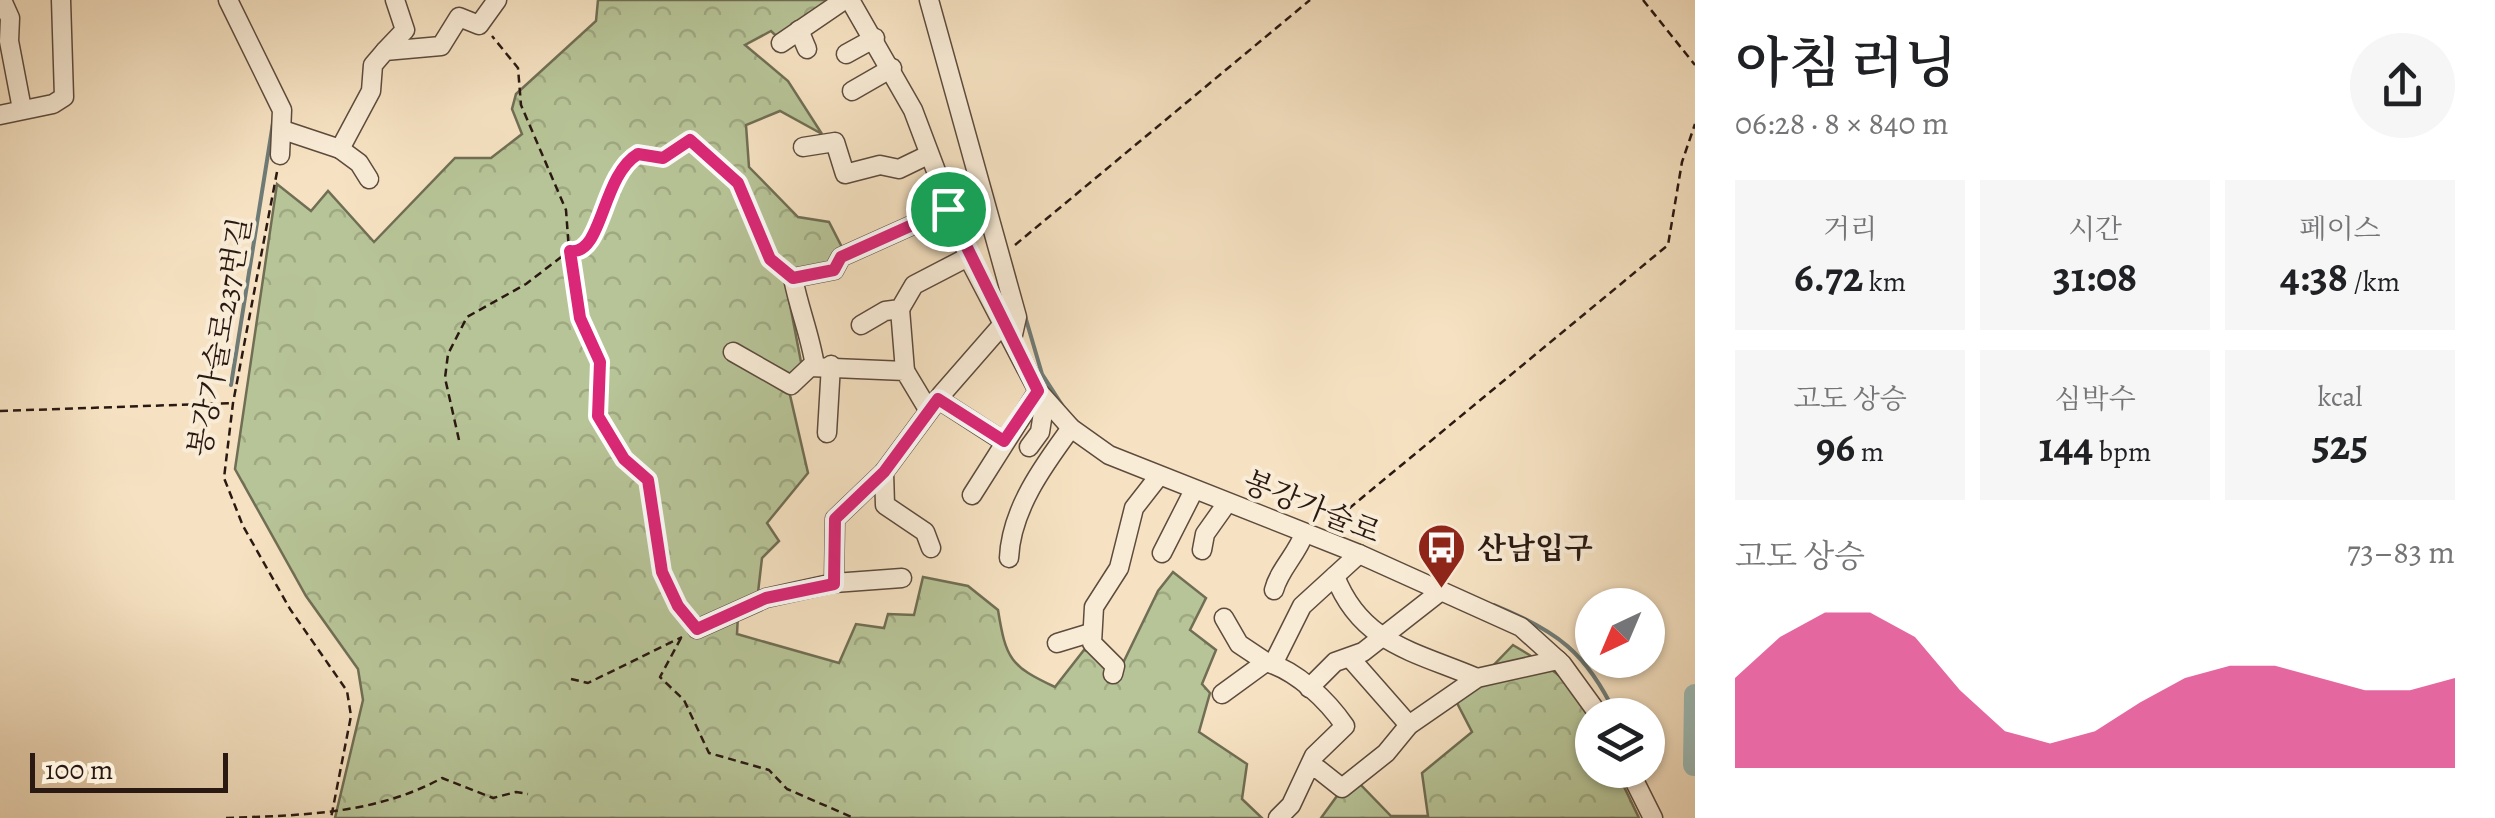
<!DOCTYPE html>
<html lang="ko">
<meta charset="utf-8">
<style>
:root{--surface:#fff;--page:#f6f6f6;--text:#202124;--muted:#757577;--accent:#db2777}
body{margin:0;font-family:Alegreya,"Noto Serif KR",serif;background:var(--page);color:var(--text);height:100vh;display:flex;flex-direction:column;font-size:38px;white-space:nowrap}
*{box-sizing:border-box;margin:0}
p{font-size:32px;color:var(--muted)}
.icon{flex:none;width:55px;height:55px;fill:none;stroke:currentColor;stroke-width:2;stroke-linecap:round;stroke-linejoin:round}
.map{position:relative;flex:1;overflow:hidden}
.panel{display:flex;flex-direction:column;background:var(--surface);width:800px}
.panel>*{flex:none}
.needle{width:65px;rotate:224deg}
.tools{position:absolute;left:1575px;top:588px;display:grid;gap:20px}
.tools a{display:grid;place-items:center;width:90px;height:90px;border-radius:50%;background:var(--surface);box-shadow:0 2px 8px #0004;font-size:50px}
.scale{position:absolute;left:30px;bottom:25px;width:198px;box-sizing:border-box;padding-left:10px;border:5px solid #2a1912;border-top:0;font-size:28px;line-height:35px;white-space:nowrap;color:#2a1912;-webkit-text-stroke:8px #f9ecd7;paint-order:stroke}
.pin{position:absolute;display:grid;place-items:center;width:85px;height:85px;color:#fff;margin:-42px;border:5px solid #fff;border-radius:50%;box-shadow:0 2px 10px #0007}
.round{display:grid;place-items:center;flex:none;width:105px;height:105px;border-radius:52px;background:var(--page)}
.headline{display:flex;align-items:center;justify-content:space-between;height:170px;padding:0 40px}
h1{font-size:55px;font-weight:600;line-height:75px}
.metrics{display:grid;grid-template-columns:repeat(3,1fr);gap:15px;height:170px;padding:10px 40px}
.metrics div{display:grid;align-content:center;border-radius:0px;background:var(--page);text-align:center}
.metrics b{font-size:42px;font-weight:600}
.metrics small{font-size:28px;font-weight:400}
.metrics p{font-size:28px}
.chart{height:280px;padding:20px 40px}
.chart p{display:flex;justify-content:space-between}
.chart svg{width:100%;height:180px;margin-top:10px;fill:var(--accent);opacity:.7}
main{display:flex;flex:1;min-height:0}
.map>svg:first-child{display:block}
.forest{fill:url(#forest-crowns);stroke:#706e54;stroke-width:2.5}
.lines{fill:none;stroke-linecap:round;stroke-linejoin:round}
.stream{stroke:#6f7b76;stroke-width:4}
.river{stroke:#9dbdb8;stroke-width:22}
.minor-casing{stroke:#5d4b3e;stroke-width:21}
.path{stroke:#2a1912;stroke-width:2.5;stroke-dasharray:8 5;stroke-linecap:butt}
.minor{stroke:#f9ecd7;stroke-width:18}
.route-casing{stroke:#fff;stroke-width:20}
.route{stroke:#db2777;stroke-width:12}
.labels{text-anchor:middle;dominant-baseline:central;stroke-width:8;stroke-linejoin:round;paint-order:stroke}
.street-label{font-size:30px;fill:#2a1912;stroke:#f9ecd7}
.poi-label{font-size:30px;font-weight:bold;fill:#2a1912;stroke:#f9ecd7;text-anchor:start}
</style>
<main>
<div class="map">
<svg width="1695" height="818" viewBox="0 0 1695 818">
<defs>
<pattern id="forest-crowns" width="20" height="18" patternUnits="userSpaceOnUse" patternTransform="scale(2.5)"><rect width="20" height="18" fill="#b7c497"/><path d="M2 6a3 3 0 1 1 6 0M12 15a3 3 0 1 1 6 0" fill="none" stroke="#9ea881"/></pattern>
</defs>
<rect width="100%" height="100%" fill="#f6e2c2"/>
<filter id="stains"><feTurbulence type="fractalNoise" baseFrequency=".002" numOctaves="4"/><feColorMatrix values="0 0 0 0 .2 0 0 0 0 .09 0 0 0 0 .02 0 0 0 .5 -.17"/></filter>
<radialGradient id="worn" r=".72"><stop offset=".6" stop-color="#630" stop-opacity="0"/><stop offset="1" stop-color="#630" stop-opacity=".3"/></radialGradient>
<g class="forest">
<path d="M598 0H826L833 7 785 44 771 31 745 45 788 81 822 134 780 111 746 125 749 167 798 217 829 222 847 257 786 284 802 367 790 395 808 473 767 523 779 541 762 558 757 601 738 615 737 634 839 663 856 624 884 628 888 614 914 615 923 577 968 586 998 610C1006 659 1010 666 1055 687L1084 650 1124 661 1158 591 1173 572 1206 598 1190 630 1216 650 1202 684 1210 693 1199 732 1247 764 1242 799 1262 818H335L363 700 358 669 306 596 235 469 277 184 311 211 328 191 374 242 455 158H491L522 134 512 109 516 94 596 21Z"/>
<path d="M1513 645C1543 663 1582 685 1592 722 1596 736 1592 755 1592 770H1616L1639 818H1321L1337 796 1358 782 1391 816H1428L1422 773 1472 732 1457 703Z"/>
</g>
<g class="lines">
<g class="stream">
<polyline points="1025,316 1042,374 1064,408"/>
<polyline points="231,385 273,123"/>
<path d="M1494 605C1557 631 1586 652 1616 715"/>
</g>
<polyline class="river" points="1694,765 1695,695"/>
<defs>
<g id="minor">
<polyline points="2,0 10,18 9,41 22,109"/>
<polyline points="228,0 282,110 280,155"/>
<polyline points="850,0 913,110 970,261 1038,391 1071,428 1109,455 1359,554 1521,627 1562,664 1599,715"/>
<polyline points="929,0 1017,317 1012,339"/>
<polyline points="799,30 807,49"/>
<polyline points="781,43 844,0"/>
<polyline points="385,51 405,30 395,0"/>
<polyline points="846,54 875,38"/>
<polyline points="852,91 892,68"/>
<polyline points="0,115 53,104 64,97 61,0"/>
<polyline points="283,130 340,149 371,91 373,65 385,51 441,46 459,17 479,25 497,0"/>
<polyline points="803,147 835,142 845,174 880,165 899,169 928,155"/>
<polyline points="340,149 359,163 369,179"/>
<polyline points="900,309 905,371"/>
<polyline points="861,325 885,311 900,309 914,285 968,257"/>
<polyline points="733,352 791,385 810,367 905,371 929,411"/>
<path d="M815 366C810 334 799 309 793 278L834 270 841 257 948 209"/>
<polyline points="938,399 1003,441"/>
<polyline points="827,433 831,365"/>
<polyline points="1029,447 1040,432 1045,400"/>
<polyline points="972,495 1038,391"/>
<polyline points="931,548 925,532 885,505 884,472 941,395 1003,324"/>
<polyline points="1202,550 1205,534 1227,503"/>
<polyline points="1162,553 1194,490"/>
<path d="M1009 558C1011 510 1043 466 1071 428"/>
<path d="M1335 576C1361 644 1416 652 1477 678"/>
<polyline points="834,583 902,578"/>
<path d="M1274 590C1279 570 1297 554 1304 534"/>
<polyline points="1224,618 1239,644 1266,662"/>
<polyline points="697,629 766,598 834,583 835,519 884,472"/>
<polyline points="1057,643 1090,633"/>
<polyline points="1351,659 1409,725"/>
<polyline points="1273,664 1302,606 1359,554"/>
<polyline points="1113,674 1115,666 1092,643 1094,607 1119,568 1134,508 1159,476"/>
<polyline points="1309,688 1335,662 1363,652 1441,591"/>
<path d="M1222 694 1266 662C1297 671 1327 700 1345 726L1314 756 1291 805 1278 818"/>
<polyline points="1310,769 1318,769 1342,788 1386,753 1409,725 1477,678 1558,660"/>
<polyline points="1629,770 1653,818"/>
</g>
</defs>
<use href="#minor" class="minor-casing"/>
<g class="path">
<polyline points="1643,0 1695,65"/>
<polyline points="277,172 233,403 224,478 243,526 290,609 347,691 351,716 331,818"/>
<polyline points="1015,245 1310,0"/>
<polyline points="0,411 233,403"/>
<polyline points="459,440 445,378 448,354 467,317 526,284 569,251 566,210 521,105 518,68 492,36"/>
<polyline points="1329,525 1668,245 1682,162 1695,124"/>
<path d="M687 618 662 573 648 480 625 459 598 416 600 362 580 318 569 251C604 255 600 177 638 154L663 158 690 141 738 183 770 259 781 266"/>
<polyline points="681,638 660,677 684,700 709,753 769,770 787,789 854,818"/>
<polyline points="571,679 588,683 682,637"/>
<path d="M226 818C301 815 374 815 442 778L493 798 516 792 528 794"/>
</g>
<use href="#minor" class="minor"/>
</g>
<g class="lines">
<defs>
<path id="route" d="M690 140 738 183 770 259 793 278 834 270 841 257 948 209 1038 391 1004 441 938 399 884 472 835 519 834 584 766 598 697 629 678 606 662 572 648 480 624 459 598 416 600 362 580 318 570 251C603 256 601 176 638 154L663 158Z"/>
</defs>
<use href="#route" class="route-casing"/>
<use href="#route" class="route"/>
</g>
<defs>
<symbol id="bus-pin" viewBox="-11 -11 22 30"><path d="M0 17L-7.5 6A9.5 9.5 0 1 1 7.5 6Z" fill="#8f2418" stroke="#f9ecd7"/><path d="M-5-6H5V4H4V6H2V4H-2V6H-4V4H-5ZM-3.5-4V0h7V-4ZM-3.5 1.2v1.5H-2V1.2ZM2 1.2v1.5H3.5V1.2Z" fill="#fff"/></symbol>
</defs>
<g fill-rule="evenodd">
<use href="#bus-pin" x="1414" y="520" width="55" height="75"/>
</g>
<g class="labels">
<g class="street-label">
<text transform="translate(220 337) rotate(-80)">봉강가술로237번길</text>
<text transform="translate(1312 507) rotate(22)">봉강가술로</text>
</g>
<g class="poi-label">
<text x="1477" y="548">산남입구</text>
</g>
</g>
<rect width="100%" height="100%" filter="url(#stains)"/>
<rect width="100%" height="100%" fill="url(#worn)"/>
</svg>
<div class="tools">
<a><svg class="needle" viewBox="-14 -14 28 28"><path d="M0-13l5 13h-10z" fill="#e53935"/><path d="M0 13l5-13h-10z" fill="#757577"/></svg></a>
<a><svg class="icon" aria-label="layers" viewBox="0 0 24 24"><path d="M12 4l9 5-9 5-9-5zM3 14l9 5 9-5"/></svg></a>
</div>
<div class="scale">100 m</div>
<div class="pin" style="left:948px;top:209px;background:#1e9e55"><svg class="icon" aria-label="arrive" viewBox="0 0 24 24"><path d="M6 21V4h12l-3 4 3 4H6"/></svg></div>
</div>
<section class="panel">
<div class="headline"><div><h1>아침 러닝</h1><p>06:28 · 8 × 840 m</p></div><a class="round"><svg class="icon" aria-label="share" viewBox="0 0 24 24"><path d="M12 15V3M7 8l5-5 5 5M5 13v7h14v-7"/></svg></a></div>
<div class="metrics">
<div><p>거리</p><b>6.72<small> km</small></b></div>
<div><p>시간</p><b>31:08</b></div>
<div><p>페이스</p><b>4:38<small> /km</small></b></div>
</div>
<div class="metrics">
<div><p>고도 상승</p><b>96<small> m</small></b></div>
<div><p>심박수</p><b>144<small> bpm</small></b></div>
<div><p>kcal</p><b>525</b></div>
</div>
<div class="chart"><p><span>고도 상승</span>73–83 m</p>
<svg viewBox="0 0 160 44" preserveAspectRatio="none"><path d="M0 44V22L10 12L20 6L30 6L40 12L50 25L60 35L70 38L80 35L90 28L100 22L110 19L120 19L130 22L140 25L150 25L160 22V44z"/></svg>
</div>
</section>
</main>
